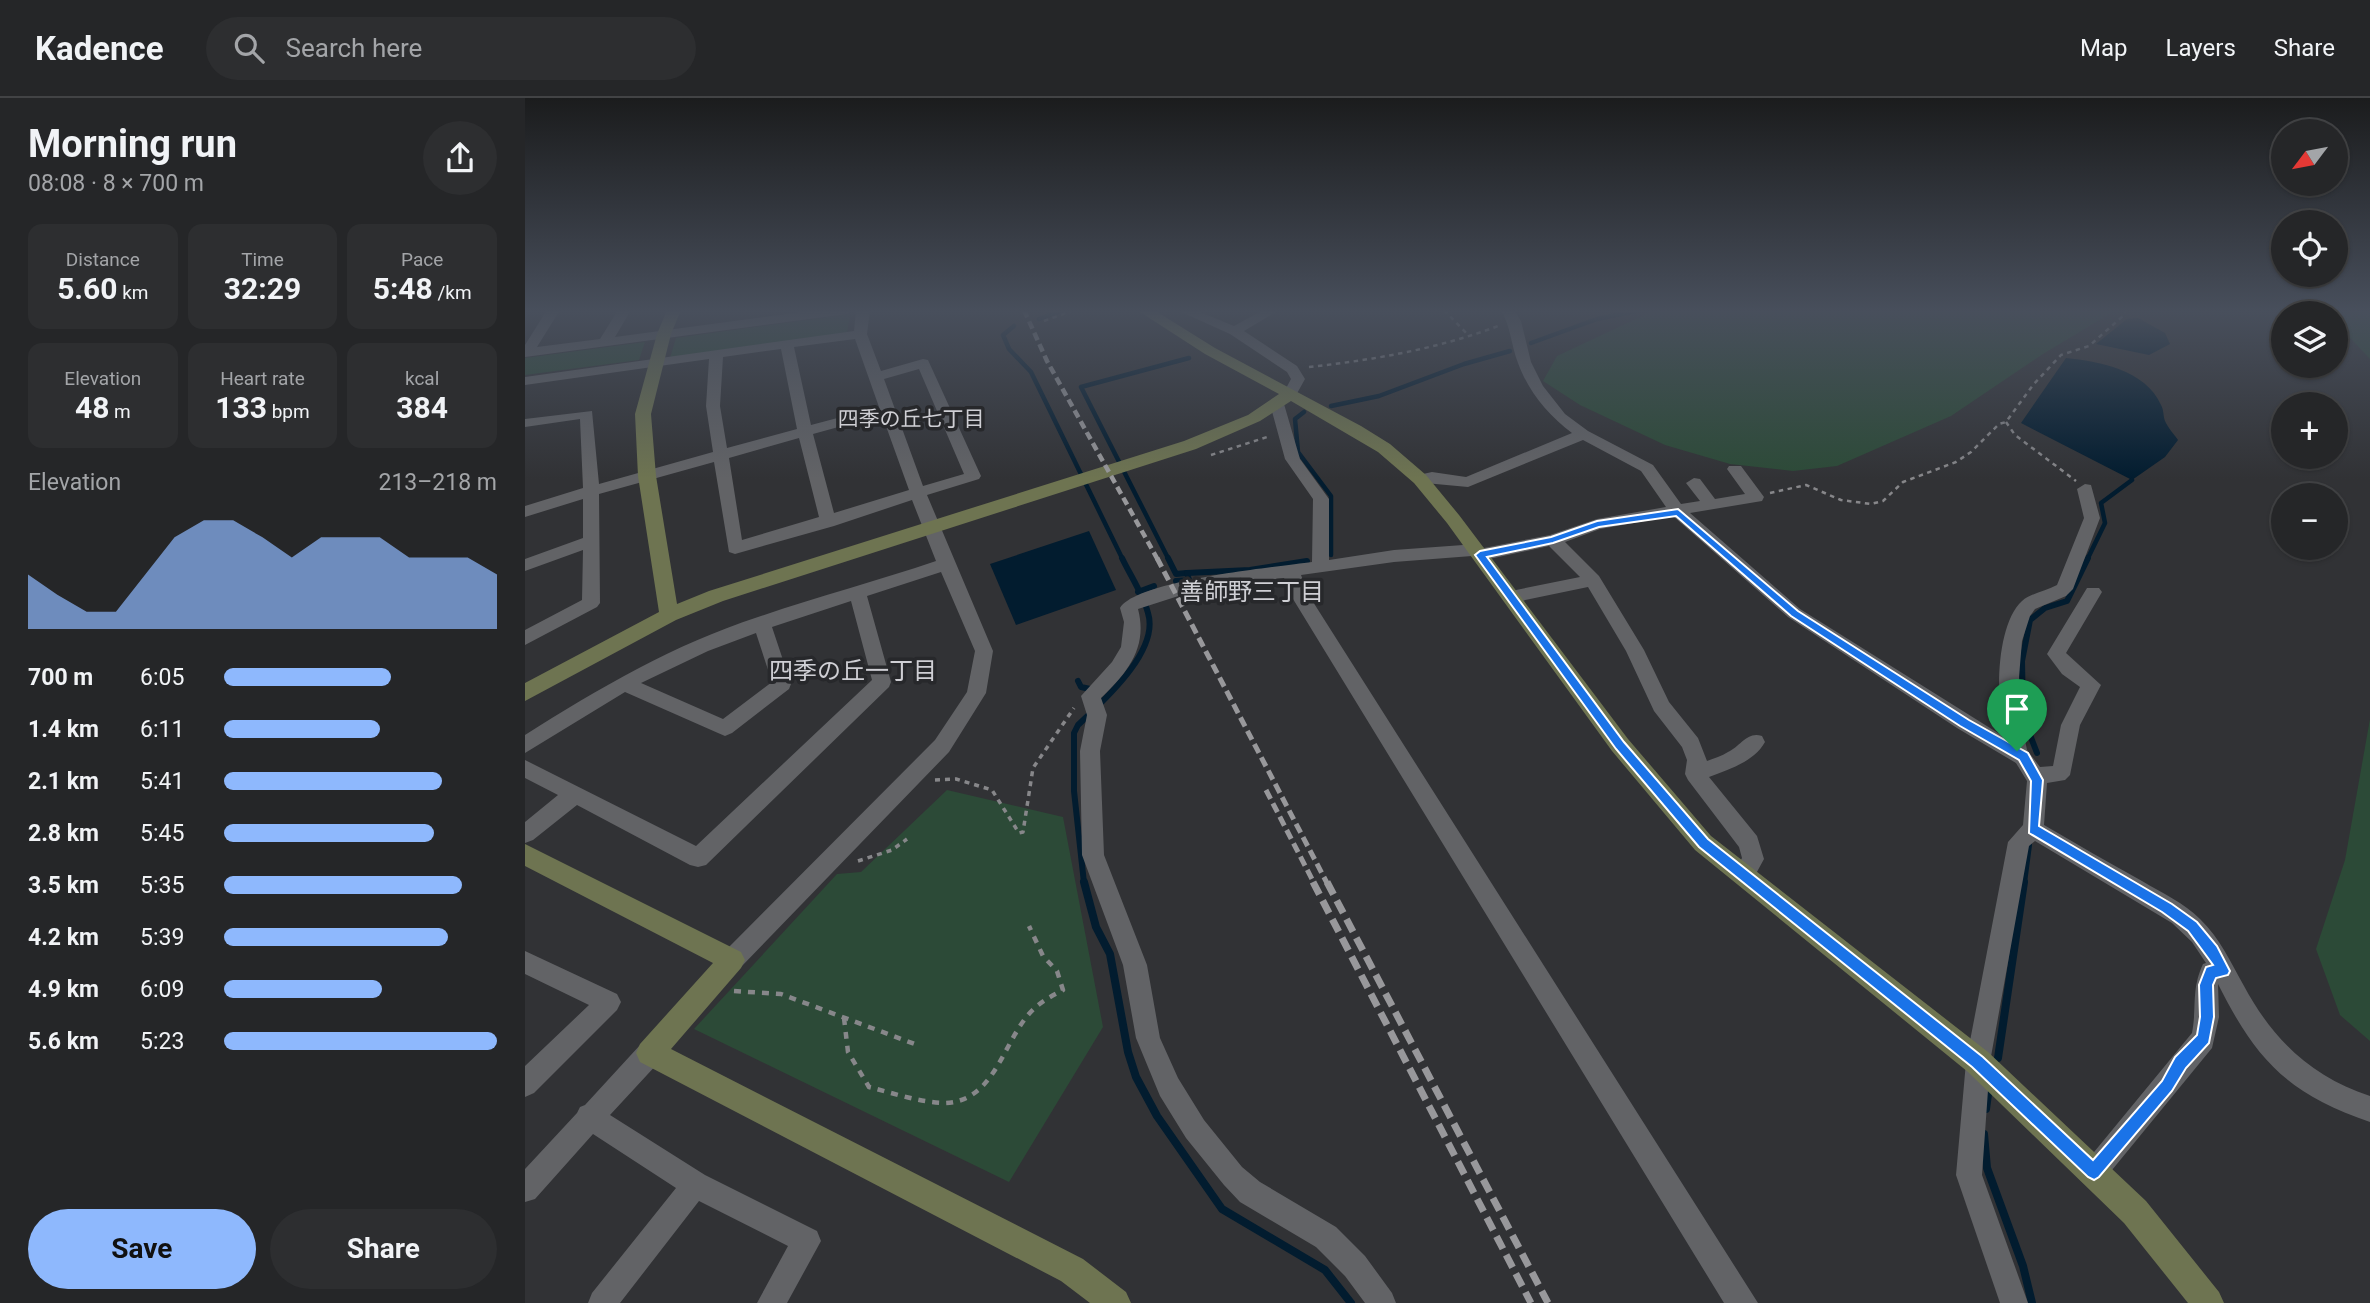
<!DOCTYPE html>
<meta charset="utf-8">
<style>
:root{--surface:#252628;--page:#2d2e30;--text:#f1f3f6;--muted:#a3a5a8;--line:#424345;--accent:#8eb8fd}
body{margin:0;font-family:Roboto,"Noto Sans JP",sans-serif;background:var(--page);color:var(--text);height:100vh;display:flex;flex-direction:column;font-size:26px;white-space:nowrap}
*{box-sizing:border-box;margin:0}
p{font-size:23px;color:var(--muted)}
.icon{flex:none;width:38px;height:38px;fill:none;stroke:currentColor;stroke-width:2;stroke-linecap:round;stroke-linejoin:round}
.map{position:relative;flex:1;overflow:hidden}
.drawer{display:flex;flex-direction:column;background:var(--surface);width:525px}
.drawer>*{flex:none}
.needle{width:46px;rotate:238deg}
.fabs{position:absolute;left:1746px;top:21px;display:grid;gap:14px}
.fabs a{display:grid;place-items:center;width:77px;height:77px;border-radius:50%;background:var(--surface);box-shadow:0 2px 5px #0004,0 0 0 2px var(--line);font-size:35px}
.pin{position:absolute;display:grid;place-items:center;width:60px;height:60px;color:#fff;margin:-72px -30px;border-radius:50% 50% 50% 0;rotate:-45deg;box-shadow:0 0 7px #0007}
.pin .icon{rotate:45deg}
.round{display:grid;place-items:center;flex:none;width:74px;height:74px;border-radius:37px;background:var(--page)}
.overview{display:flex;align-items:center;justify-content:space-between;height:119px;padding:0 28px}
h1{font-size:38px;font-weight:700;line-height:52px}
.figures{display:grid;grid-template-columns:repeat(3,1fr);gap:10px;height:119px;padding:7px 28px}
.figures div{display:grid;align-content:center;border-radius:14px;background:var(--page);text-align:center}
.figures b{font-size:30px;font-weight:700}
.figures small{font-size:19px;font-weight:400}
.figures p{font-size:19px}
.chart{height:196px;padding:14px 28px}
.chart p{display:flex;justify-content:space-between}
.chart svg{width:100%;height:126px;margin-top:7px;fill:var(--accent);opacity:.7}
.action{display:flex;gap:14px;margin-top:auto;padding:14px 28px}
.action a{flex:1;height:80px;border-radius:42px;background:var(--accent);color:#111;font-size:28px;font-weight:700;line-height:80px;text-align:center}
.action a+a{background:var(--page);color:var(--text)}
ul{padding:0 28px;list-style:none;font-size:23px}
li{display:grid;grid-template-columns:112px 84px 1fr;align-items:center;height:52px}
li i{height:18px;border-radius:9px;background:var(--accent)}
header{display:flex;align-items:center;gap:42px;box-sizing:border-box;height:98px;padding:0 35px;background:var(--surface);border-bottom:2px solid var(--line)}
header strong{font-size:33px}
nav{display:flex;gap:38px;margin-inline-start:auto;font-size:24px}
.search{width:490px;height:63px;background:var(--page);display:flex;align-items:center;gap:18px;box-sizing:border-box;padding:0 24px;border-radius:38px;color:var(--muted);font-size:26px}
main{display:flex;flex:1;min-height:0}
.map>svg:first-child{display:block}
.green{fill:#2c4a37}
.water{fill:#021c2f}
.lines{fill:none;stroke-linecap:round;stroke-linejoin:round}
.stream-far2{stroke:#021c2f;stroke-width:4.5}
.stream-far1{stroke:#021c2f;stroke-width:6}
.stream{stroke:#021c2f;stroke-width:8}
.path-far2{stroke:#87878a;stroke-width:2.5;stroke-dasharray:4.5 4.5;stroke-linecap:butt}
.path-far1{stroke:#87878a;stroke-width:3.5;stroke-dasharray:5 5;stroke-linecap:butt}
.path{stroke:#87878a;stroke-width:4.5;stroke-dasharray:7 7;stroke-linecap:butt}
.street{fill:#626366;fill-rule:evenodd}
.secondary{fill:#6e7451;fill-rule:evenodd}
.rail-far2{stroke:#98989b;stroke-width:4.5;stroke-dasharray:8 4.5;stroke-linecap:butt}
.rail-far1{stroke:#98989b;stroke-width:5;stroke-dasharray:10 5;stroke-linecap:butt}
.rail{stroke:#98989b;stroke-width:7;stroke-dasharray:14 7;stroke-linecap:butt}
.route{fill:#1a73e8;stroke:#fff;stroke-width:2;fill-rule:evenodd}
.labels{text-anchor:middle;dominant-baseline:central;stroke-width:7;stroke-linejoin:round;paint-order:stroke}
.far-neighbourhood-label{font-size:21px;fill:#cfcfd4;stroke:#27282b}
.neighbourhood-label{font-size:24px;fill:#cfcfd4;stroke:#27282b}
</style>
<header>
<strong>Kadence</strong>
<div class="search"><svg class="icon" aria-label="search" viewBox="0 0 24 24"><circle cx="10" cy="10" r="6"/><path d="M15 15l6 6"/></svg>Search here</div>
<nav><a>Map</a><a>Layers</a><a>Share</a></nav>
</header>
<main>
<section class="drawer">
<div class="overview"><div><h1>Morning run</h1><p>08:08 · 8 × 700 m</p></div><a class="round"><svg class="icon" aria-label="share" viewBox="0 0 24 24"><path d="M12 15V3M7 8l5-5 5 5M5 13v7h14v-7"/></svg></a></div>
<div class="figures">
<div><p>Distance</p><b>5.60<small> km</small></b></div>
<div><p>Time</p><b>32:29</b></div>
<div><p>Pace</p><b>5:48<small> /km</small></b></div>
</div>
<div class="figures">
<div><p>Elevation</p><b>48<small> m</small></b></div>
<div><p>Heart rate</p><b>133<small> bpm</small></b></div>
<div><p>kcal</p><b>384</b></div>
</div>
<div class="chart"><p><span>Elevation</span>213–218 m</p>
<svg viewBox="0 0 160 44" preserveAspectRatio="none"><path d="M0 44V25L10 32L20 38L30 38L40 25L50 12L60 6L70 6L80 12L90 19L100 12L110 12L120 12L130 19L140 19L150 19L160 25V44z"/></svg>
</div>
<ul>
<li><b>700 m</b>6:05<i style="width:61%"></i></li>
<li><b>1.4 km</b>6:11<i style="width:57%"></i></li>
<li><b>2.1 km</b>5:41<i style="width:80%"></i></li>
<li><b>2.8 km</b>5:45<i style="width:77%"></i></li>
<li><b>3.5 km</b>5:35<i style="width:87%"></i></li>
<li><b>4.2 km</b>5:39<i style="width:82%"></i></li>
<li><b>4.9 km</b>6:09<i style="width:58%"></i></li>
<li><b>5.6 km</b>5:23<i style="width:100%"></i></li>
</ul>
<div class="action"><a>Save</a><a>Share</a></div>
</section>
<div class="map">
<svg width="1845" height="1205" viewBox="0 0 1845 1205">
<rect width="100%" height="100%" fill="#313235"/>
<g class="green">
<polygon points="1130,212 1591,212 1518,256 1426,318 1312,368 1268,373 1205,366 1140,347 1055,307 1018,283 1032,258"/>
<polygon points="1797,212 1845,212 1845,261 1811,225 1811,215 1801,215"/>
<polygon points="325,216 322,235 145,260 151,240"/>
<polygon points="120,244 114,262 0,277 0,260"/>
<polygon points="1845,621 1845,943 1815,917 1791,851 1820,762"/>
<polygon points="422,692 538,719 578,929 484,1084 169,931 312,776 336,774"/>
</g>
<g class="water">
<polygon points="1613,220 1640,235 1645,246 1624,257 1571,246 1602,221"/>
<path d="M1541 260C1573 263 1621 272 1636 307 1639 312 1638 318 1640 323 1643 330 1649 336 1653 342L1640 359 1607 382 1496 325Z"/>
<polygon points="564,433 591,492 491,527 465,466"/>
</g>
<g class="lines">
<g class="stream-far2">
<polyline points="514,221 539,212"/>
<polyline points="489,228 478,237 484,251 506,274 598,462"/>
<polyline points="1006,245 1072,221 1116,212"/>
<polyline points="806,308 854,298 939,266 985,253"/>
<polyline points="779,314 770,321 773,354 806,398 806,457"/>
<polyline points="644,462 556,289 664,260"/>
<polyline points="1562,462 1580,425 1576,405 1607,382"/>
</g>
<g class="stream-far1">
<polyline points="643,460 651,476 662,475 664,482 651,483"/>
<polyline points="662,475 725,472 782,463"/>
<polyline points="613,494 629,488"/>
<polyline points="553,583 556,589 565,591"/>
<polyline points="1512,655 1498,619 1497,563 1505,522 1520,510 1542,503 1563,460"/>
<path d="M559 785 549 693V635L553 627C578 603 635 553 623 515 618 496 605 477 597 460"/>
<polyline points="1499,785 1504,747"/>
</g>
<g class="stream">
<polyline points="559,784 571,829 585,856 603,954 611,979 632,1018 697,1111 800,1172 826,1205"/>
<polyline points="1473,960 1499,784"/>
<polyline points="1461,1011 1463,996"/>
<polyline points="1459,1036 1462,1070 1498,1168 1507,1205"/>
</g>
<g class="path-far2">
<polyline points="919,212 943,237"/>
<polyline points="519,223 549,212"/>
<path d="M784 269C848 262 912 251 973 228"/>
<polyline points="1481,324 1490,337 1551,383"/>
<polyline points="686,357 745,338"/>
<polyline points="1245,395 1281,387 1316,402 1346,406 1358,403 1378,384 1431,364 1446,354 1474,326 1481,324 1508,287 1536,257 1564,248 1598,218 1600,212"/>
</g>
<g class="path-far1">
<polyline points="410,682 431,681 467,692 494,735 498,734 508,670 549,610"/>
<polyline points="333,763 367,752 382,741"/>
</g>
<g class="path">
<polyline points="209,893 256,896 395,948"/>
<path d="M319 920 323 954 344 989C368 995 393 1004 418 1005 468 1005 477 948 503 917 513 905 525 899 538 892L532 873 518 858 504 828"/>
</g>
<g class="street">
<polygon points="22,212 35,212 12,249 75,241 93,212 106,212 90,239 292,212 328,212 322,216 0,259 0,247"/>
<path d="M331 212H345L342 236 356 273 398 261 403 262 456 378 454 381 402 397 468 553 461 595 424 654 215 870 207 873 199 870 195 862 199 854 410 642 442 594 450 553 416 474 342 498 366 584 364 589 181 767 173 769 165 767 52 707 8 742 0 745V724L33 697 0 680V662L171 748 347 582 326 503 247 529 266 586 264 591 207 635 200 638 193 635 100 594 0 655V637C74 590 150 546 233 519 291 499 352 483 411 463L387 402 309 428 210 456 204 454 189 364 74 396 75 505 72 509 0 547V532L57 502 58 452 0 473V461L58 440V401L0 419V408L58 390 55 321 0 329V321L67 313 74 386 188 354 181 308 184 261 0 287V279L329 233ZM330 241 354 309 286 327 269 249ZM256 251 272 331 202 350 195 308 198 259ZM394 271 439 376 398 388 359 281ZM357 317 384 392 309 415 288 336ZM274 340 294 419 217 442 204 360ZM231 535 247 584 198 621 116 585 183 553Z"/>
<polygon points="652,212 670,212 709,228 738,212 754,212 719,233 772,268 780,281 770,299 765,300 758,296 766,281 762,274 705,236"/>
<path d="M976 212H989L996 223 1006 264 1018 288 1040 316 1063 333 1128 367 1156 406 1175 403 1161 385 1169 380 1175 381 1190 401 1220 396 1202 371 1204 368H1216L1239 399 1237 403 1165 415 1275 511 1481 640C1470 607 1470 528 1497 503 1506 495 1521 493 1532 487L1559 420 1552 391 1560 386 1566 387 1575 420 1548 491 1541 498 1510 511 1505 518 1497 543 1494 579 1496 622 1502 652 1515 669 1528 668 1536 627 1555 589 1537 576 1522 556 1562 490H1574L1577 494 1541 555 1576 587 1555 627 1545 677 1540 682 1522 685 1519 727C1552 746 1584 765 1617 783 1637 795 1659 805 1675 821 1695 840 1706 865 1719 888 1748 942 1787 979 1845 998V1024C1763 996 1731 962 1693 886L1694 919 1687 950 1578 1083 1569 1087 1560 1083 1556 1074 1560 1065 1667 935C1672 909 1666 892 1678 866L1681 865 1667 844 1647 825 1510 743 1504 748 1465 964 1457 1077 1503 1205H1475L1431 1077 1441 964 1483 744 1498 727 1502 683 1491 665 1432 630 1263 519 1148 418 1075 431 1040 444 1074 478 1119 552 1144 604 1173 640 1182 663C1189 660 1197 658 1203 654 1216 648 1222 633 1237 638L1240 644C1229 664 1204 671 1184 679L1232 738 1239 761 1227 783 1219 786 1211 783 1208 776 1217 760 1214 749 1163 682 1160 676 1162 662 1157 649 1129 613 1101 553 1063 489 986 505 977 499 986 493 1055 479 1024 448 955 463 947 458 869 464 776 477 783 496 1233 1205H1199L768 501 759 480 669 493 613 511C623 549 603 574 576 600L582 617 575 653 579 757 622 867 635 940 653 980 679 1022 717 1069 735 1084 811 1129 840 1158 867 1195 871 1205H840L820 1178 791 1149 715 1104 699 1087 661 1040 635 998 611 940 598 867 557 757 555 653 562 617 556 598 587 564 596 549 599 524 595 510C612 482 751 469 787 464L788 401 760 361 745 306 747 303 752 302 759 306 775 361 804 401V462L869 452 952 446 959 450 1025 437 1072 421 1141 409 1116 373 1058 342 943 389 889 384 887 381 889 378 907 374 941 379 1047 335C1023 317 1003 293 993 265 986 247 986 229 976 212Z"/>
<polygon points="0,853 92,896 96,904 92,912 9,995 0,999 0,968 64,907 0,876"/>
<polygon points="125,943 134,946 137,955 134,964 85,1017 180,1077 292,1133 296,1143 262,1205 232,1205 263,1148 174,1103 95,1205 63,1205 67,1195 151,1090 68,1036 10,1101 0,1104 0,1071 52,1015 55,1009 60,1007 116,946"/>
</g>
<g class="secondary">
<polygon points="142,212 156,212 146,236 126,316 131,378 152,506 184,493 659,343 723,317 754,296 680,256 612,212 629,212 690,250 836,328 865,346 901,377 934,417 1103,641 1186,738 1463,954 1621,1103 1694,1194 1699,1205 1663,1205 1599,1125 1443,974 1170,752 1087,653 922,425 889,385 853,354 766,303 735,323 671,351 198,503 151,522 0,603 0,585 134,514 113,378 110,316 132,236"/>
<polygon points="0,746 216,854 220,862 216,870 146,951 558,1161 601,1194 606,1205 565,1205 536,1183 115,964 111,955 115,946 188,865 0,768"/>
</g>
<polyline class="rail-far2" points="499,212 522,263 633,462"/>
<g class="rail-far1">
<polyline points="632,460 802,785"/>
<polyline points="741,692 789,785"/>
</g>
<g class="rail">
<polyline points="788,784 1006,1205"/>
<polyline points="802,784 1023,1205"/>
</g>
</g>
<linearGradient id="sky" x2="0" y2="1"><stop stop-color="#1b1c1d"/><stop offset="0.56" stop-color="#484f5c"/><stop offset="1" stop-color="#484f5c" stop-opacity="0"/></linearGradient>
<rect width="1845" height="381" fill="url(#sky)"/>
<path class="route" d="M1153 411 1273 513 1444 622 1503 655 1518 682 1514 728 1647 806 1672 824 1692 848 1705 873 1703 877 1691 880 1688 887 1689 919 1684 945 1661 970 1647 993 1574 1079 1569 1082 1563 1079 1447 969 1174 749 1091 651 950 457 955 453 1026 439 1072 423ZM1151 418 1266 518 1435 628 1494 662 1506 683 1504 735 1637 814 1663 833 1688 867 1681 869 1674 887 1675 919 1672 937 1650 959 1637 983 1568 1062 1458 959 1183 741 1099 644 962 459 1028 445 1074 429Z"/>
<g class="labels">
<g class="far-neighbourhood-label">
<text x="386" y="321">四季の丘七丁目</text>
</g>
<g class="neighbourhood-label">
<text x="727" y="494">善師野三丁目</text>
<text x="328" y="573">四季の丘一丁目</text>
</g>
</g>
</svg>
<div class="fabs">
<a><svg class="needle" viewBox="-14 -14 28 28"><path d="M0-13l5 13h-10z" fill="#e53935"/><path d="M0 13l5-13h-10z" fill="#a3a5a8"/></svg></a>
<a><svg class="icon" aria-label="locate" viewBox="0 0 24 24"><circle cx="12" cy="12" r="6"/><path d="M12 2v4M12 18v4M2 12h4M18 12h4"/></svg></a>
<a><svg class="icon" aria-label="layers" viewBox="0 0 24 24"><path d="M12 4l9 5-9 5-9-5zM3 14l9 5 9-5"/></svg></a>
<a>+</a>
<a>−</a>
</div>
<div class="pin" style="left:1492px;top:653px;background:#1e9e55"><svg class="icon" aria-label="arrive" viewBox="0 0 24 24"><path d="M6 21V4h12l-3 4 3 4H6"/></svg></div>
</div>
</main>
